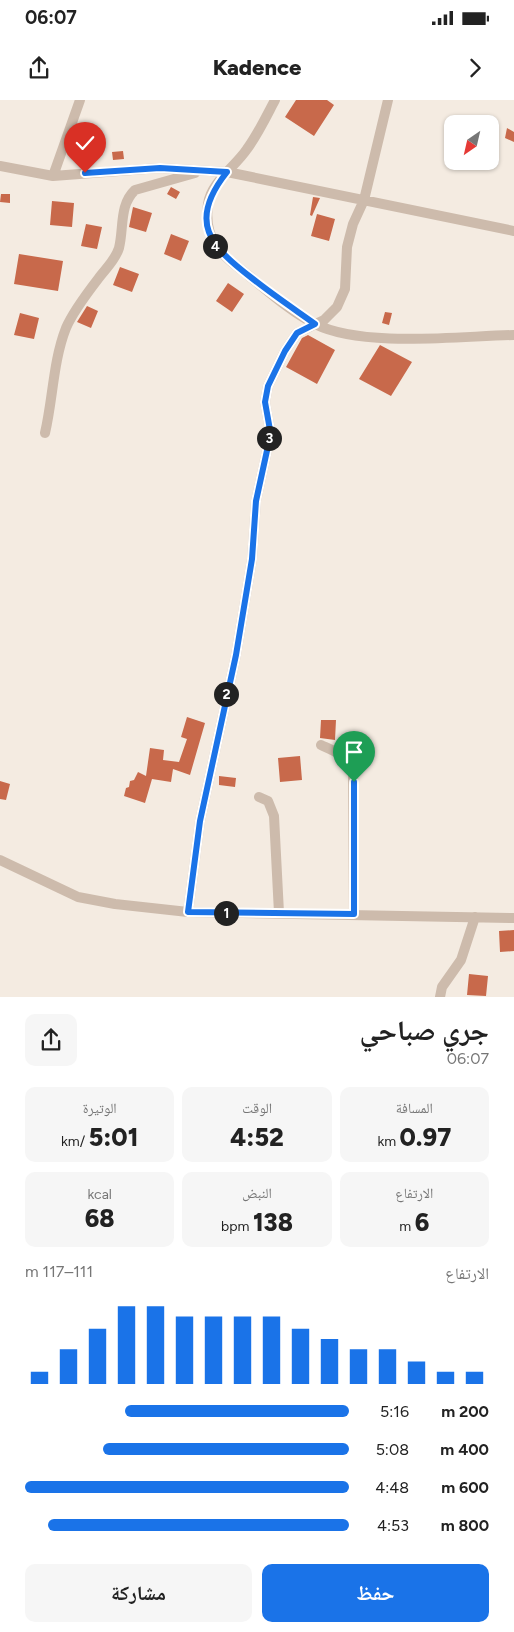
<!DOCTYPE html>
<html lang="ar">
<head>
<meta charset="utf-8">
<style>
  :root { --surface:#fff; --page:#f6f6f6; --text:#222; --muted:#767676; --accent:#1a73e8 }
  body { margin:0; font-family:Figtree,"Noto Naskh Arabic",sans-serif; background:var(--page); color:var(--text); direction:rtl; height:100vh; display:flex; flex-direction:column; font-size:19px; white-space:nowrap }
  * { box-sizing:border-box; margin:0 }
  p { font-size:16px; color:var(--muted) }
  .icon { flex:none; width:28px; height:28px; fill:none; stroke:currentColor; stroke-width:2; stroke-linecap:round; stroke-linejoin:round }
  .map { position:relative; height:897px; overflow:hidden; direction:ltr }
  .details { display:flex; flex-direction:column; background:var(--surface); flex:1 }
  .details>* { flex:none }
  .needle { width:32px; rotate:214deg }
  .controls { position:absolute; left:444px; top:15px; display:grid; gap:10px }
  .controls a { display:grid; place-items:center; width:55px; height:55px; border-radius:10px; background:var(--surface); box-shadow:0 1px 4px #0004; font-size:25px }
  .pin { position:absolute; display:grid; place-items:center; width:42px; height:42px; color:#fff; margin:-51px -21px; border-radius:50% 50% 50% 0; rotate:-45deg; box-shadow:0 0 5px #0007 }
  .pin .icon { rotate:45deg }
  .km { position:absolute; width:25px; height:25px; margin:-12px; border-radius:50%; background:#222; color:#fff; font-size:14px; line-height:25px; text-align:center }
  .round { display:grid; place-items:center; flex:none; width:52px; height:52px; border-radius:10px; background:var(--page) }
  .head { display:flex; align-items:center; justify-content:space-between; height:85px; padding:0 25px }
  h1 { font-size:28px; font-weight:800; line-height:38px }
  .figures { display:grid; grid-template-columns:repeat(3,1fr); gap:8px; height:85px; padding:5px 25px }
  .figures div { display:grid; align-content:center; border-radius:10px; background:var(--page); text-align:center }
  .figures b { font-size:25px; font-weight:800 }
  .figures small { font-size:14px; font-weight:400 }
  .figures p { font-size:14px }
  .chart { height:140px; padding:10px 25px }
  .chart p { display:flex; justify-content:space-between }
  .chart svg { width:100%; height:90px; margin-top:5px; stroke:var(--accent); stroke-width:6 }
  .primary-button { display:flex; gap:10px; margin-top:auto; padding:10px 25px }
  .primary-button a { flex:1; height:58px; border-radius:10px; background:var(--accent); color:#fff; font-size:20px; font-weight:800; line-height:58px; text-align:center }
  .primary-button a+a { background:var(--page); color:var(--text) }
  ul { padding:0 25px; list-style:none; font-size:16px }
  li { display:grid; grid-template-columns:80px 60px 1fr; align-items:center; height:38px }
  li i { height:12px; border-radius:6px; background:var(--accent) }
  .status { display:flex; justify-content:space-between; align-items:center; height:35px; padding:0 25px; background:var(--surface); direction:ltr }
  .status svg { height:14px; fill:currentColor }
  header { display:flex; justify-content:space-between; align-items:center; height:65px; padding:0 25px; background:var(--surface); font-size:22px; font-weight:800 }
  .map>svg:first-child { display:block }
</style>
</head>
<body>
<div class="status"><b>06:07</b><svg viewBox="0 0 49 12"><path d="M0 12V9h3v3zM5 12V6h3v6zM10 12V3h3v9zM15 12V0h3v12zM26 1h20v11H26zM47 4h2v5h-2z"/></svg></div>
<header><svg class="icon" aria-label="forward" viewBox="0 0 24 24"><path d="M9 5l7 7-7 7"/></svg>Kadence<svg class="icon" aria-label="share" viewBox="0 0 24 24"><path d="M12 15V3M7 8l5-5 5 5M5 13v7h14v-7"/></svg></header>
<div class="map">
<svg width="514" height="897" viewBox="0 0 514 897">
  <rect width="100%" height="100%" fill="#f4ebe1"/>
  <path fill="#c8694b" d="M296,0H327L334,5L314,36L285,17Z
    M507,28L514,32V42L505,38Z
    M123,51L124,59L113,60L112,52Z
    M171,87L180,92L176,99L167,94Z
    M1,94H10V103L0,102Z
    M313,97L320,98L312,116L310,115Z
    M52,101L74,103L72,127L50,125Z
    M133,107L152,113L146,132L129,127Z
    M317,114L335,119L329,141L311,136Z
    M86,124L102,127L97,149L81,146Z
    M171,134L189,141L181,161L164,154Z
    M19,154L63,161L58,191L14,184Z
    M120,167L139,174L132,192L113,185Z
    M228,183L244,194L232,212L216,201Z
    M87,206L98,211L91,228L77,222Z
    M385,212L392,213L389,225L382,223Z
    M20,213L39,218L34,239L14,235Z
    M308,235L335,250L317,284L286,267L302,238Z
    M380,245L412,262L391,296L359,279Z
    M187,617L205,623L190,675L173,669L171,682L152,679L145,703L124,696L126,688L129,687L130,681L134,680L138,672L146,676L150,648L164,650L163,660L179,662L187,639L181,637Z
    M321,620H336L335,640L320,638Z
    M300,656L302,680L280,682L278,658Z
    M219,676L236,678L235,687L219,685Z
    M0,681L10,684L6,700L0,699Z
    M514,830V851L500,852L499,831Z
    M469,874L488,876L486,896L467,895Z"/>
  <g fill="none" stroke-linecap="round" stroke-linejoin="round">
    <path stroke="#cdbbac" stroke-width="10" d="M275,0C266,17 258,34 247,49C235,67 211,82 208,104C203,141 222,155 248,175C269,192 291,212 315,224C363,248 460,236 514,235
      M0,66L53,76L159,68L227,72L514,131
      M53,76L80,0
      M45,333C53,299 53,261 66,228C72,214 88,192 98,179C105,169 115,161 119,148C124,128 119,105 135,90L195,73
      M321,645C334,651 346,655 353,668L354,814
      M259,697L268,701L274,716L279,813
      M0,760L78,797L115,804L188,812L514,818
      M188,812L200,721L236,555L252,459L256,401L268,346L270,330L265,302L268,286L285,251L297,233L324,220L337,207L345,189L347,147L353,124L364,100L388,0
      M440,897L442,887L461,860L475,817"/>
  </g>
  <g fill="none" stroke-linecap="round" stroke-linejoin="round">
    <defs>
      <path id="route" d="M85,73L160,68L227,72C187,122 210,146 253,179C273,195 294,209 315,224L297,233L285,251L268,286L265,302L270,330L268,346L256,401L252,459L236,555L200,721L188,812L354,814V682"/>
    </defs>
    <use href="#route" stroke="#fff" stroke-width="10"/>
    <use href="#route" stroke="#1a73e8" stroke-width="6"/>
  </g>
</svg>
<div class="controls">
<a><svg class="needle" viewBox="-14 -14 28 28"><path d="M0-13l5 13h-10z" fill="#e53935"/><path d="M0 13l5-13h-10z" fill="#767676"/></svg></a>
</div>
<div class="pin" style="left:354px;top:682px;background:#1e9e55"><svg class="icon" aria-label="arrive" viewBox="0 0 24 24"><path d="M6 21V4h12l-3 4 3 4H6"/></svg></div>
<div class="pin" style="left:85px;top:73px;background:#d93025"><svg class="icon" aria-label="check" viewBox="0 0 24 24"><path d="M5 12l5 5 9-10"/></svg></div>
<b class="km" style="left:226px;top:813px">1</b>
<b class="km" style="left:226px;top:594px">2</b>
<b class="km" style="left:269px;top:338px">3</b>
<b class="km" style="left:215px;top:146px">4</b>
</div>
<section class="details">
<div class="head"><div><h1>جري صباحي</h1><p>06:07</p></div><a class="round"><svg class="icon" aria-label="share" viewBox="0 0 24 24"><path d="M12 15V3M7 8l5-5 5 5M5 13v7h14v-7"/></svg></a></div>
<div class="figures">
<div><p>المسافة</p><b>0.97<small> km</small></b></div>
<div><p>الوقت</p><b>4:52</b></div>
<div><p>الوتيرة</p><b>5:01<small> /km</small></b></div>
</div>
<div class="figures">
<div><p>الارتفاع</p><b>6<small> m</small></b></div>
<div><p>النبض</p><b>138<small> bpm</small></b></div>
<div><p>kcal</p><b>68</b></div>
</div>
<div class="chart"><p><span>الارتفاع</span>111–117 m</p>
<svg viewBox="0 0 160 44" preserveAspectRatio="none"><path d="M5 44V38M15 44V27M25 44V17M35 44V6M45 44V6M55 44V11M65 44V11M75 44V11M85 44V11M95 44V17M105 44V22M115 44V27M125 44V27M135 44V33M145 44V38M155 44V38"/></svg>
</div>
<ul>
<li><b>200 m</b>5:16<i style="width:69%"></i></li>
<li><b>400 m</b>5:08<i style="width:76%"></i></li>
<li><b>600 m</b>4:48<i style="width:100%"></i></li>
<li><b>800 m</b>4:53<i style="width:93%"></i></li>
</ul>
<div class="primary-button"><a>حفظ</a><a>مشاركة</a></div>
</section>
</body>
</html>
